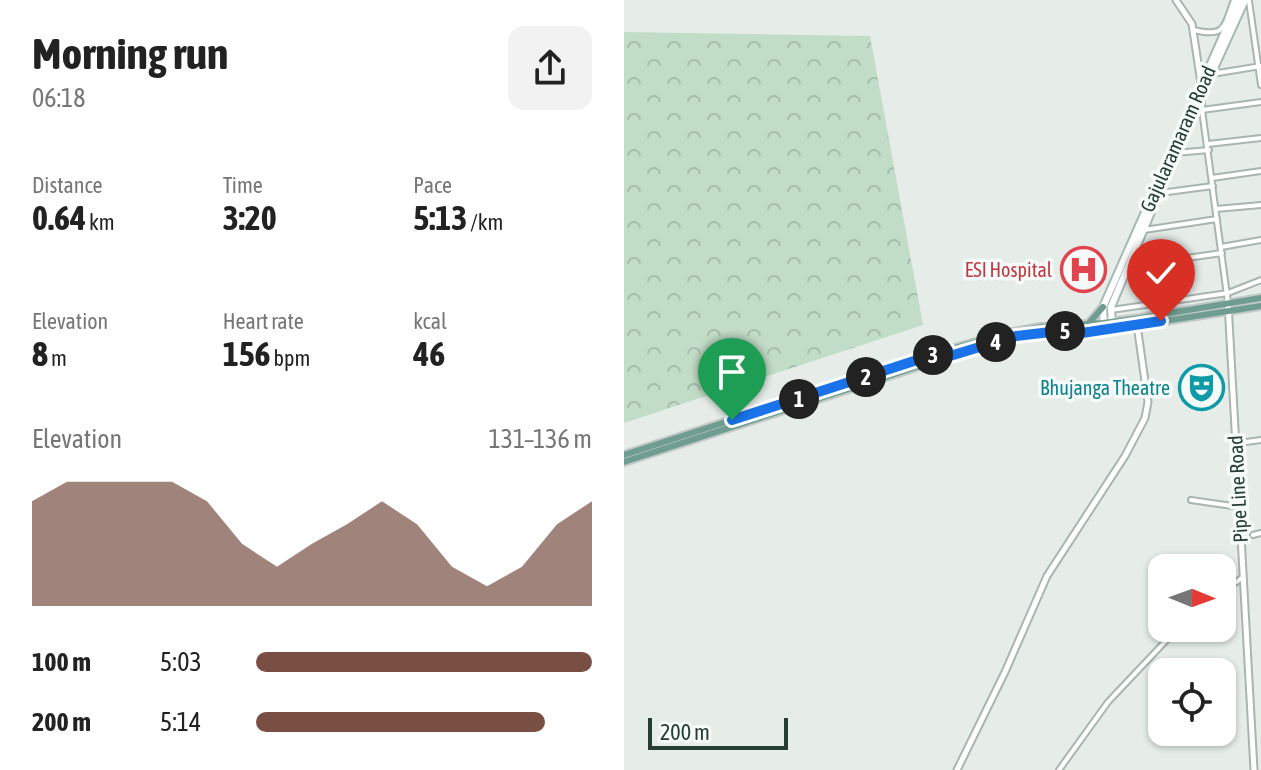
<!DOCTYPE html>
<html lang="en">
<head>
<meta charset="utf-8">
<style>
  :root { --surface:#fff; --page:#f2f2f2; --text:#222; --muted:#767676; --accent:#794f44 }
  body { margin:0; font-family:"Asap Condensed",sans-serif; background:var(--page); color:var(--text); height:100vh; display:flex; flex-direction:column; font-size:30px; white-space:nowrap }
  * { box-sizing:border-box; margin:0 }
  p { font-size:26px; color:var(--muted) }
  .icon { flex:none; width:44px; height:44px; fill:none; stroke:currentColor; stroke-width:2; stroke-linecap:round; stroke-linejoin:round }
  .map { position:relative; flex:1; overflow:hidden }
  .sheet { display:flex; flex-direction:column; background:var(--surface); width:624px }
  .sheet>* { flex:none }
  .needle { width:52px; rotate:91deg }
  .fabs { position:absolute; left:524px; top:554px; display:grid; gap:16px }
  .fabs a { display:grid; place-items:center; width:88px; height:88px; border-radius:16px; background:var(--surface); box-shadow:0 2px 6px #0004; font-size:40px }
  .scale { position:absolute; left:24px; bottom:20px; width:140px; box-sizing:border-box; padding-left:8px; border:4px solid #263d36; border-top:0; font-size:22px; line-height:28px; white-space:nowrap; color:#263d36; -webkit-text-stroke:6px #f6faf8; paint-order:stroke }
  .pin { position:absolute; display:grid; place-items:center; width:68px; height:68px; color:#fff; margin:-82px -34px; border-radius:50% 50% 50% 0; rotate:-45deg; box-shadow:0 0 8px #0007 }
  .pin .icon { rotate:45deg }
  .km { position:absolute; width:40px; height:40px; margin:-20px; border-radius:50%; background:#222; color:#fff; font-size:22px; line-height:40px; text-align:center }
  .round { display:grid; place-items:center; flex:none; width:84px; height:84px; border-radius:16px; background:var(--page) }
  .summary { display:flex; align-items:center; justify-content:space-between; height:136px; padding:0 32px }
  h1 { font-size:44px; font-weight:700; line-height:60px }
  .figures { display:grid; grid-template-columns:repeat(3,1fr); gap:12px; height:136px; padding:8px 32px }
  .figures div { display:grid; align-content:center }
  .figures b { font-size:34px; font-weight:700 }
  .figures small { font-size:22px; font-weight:400 }
  .figures p { font-size:22px }
  .chart { height:224px; padding:16px 32px }
  .chart p { display:flex; justify-content:space-between }
  .chart svg { width:100%; height:144px; margin-top:8px; fill:var(--accent); opacity:.7 }
  ul { padding:0 32px; list-style:none; font-size:26px }
  li { display:grid; grid-template-columns:128px 96px 1fr; align-items:center; height:60px }
  li i { height:20px; border-radius:10px; background:var(--accent) }
  main { display:flex; flex:1; min-height:0 }
  .map>svg:first-child { display:block }
</style>
</head>
<body>
<main>
<section class="sheet">
<div class="summary"><div><h1>Morning run</h1><p>06:18</p></div><a class="round"><svg class="icon" aria-label="share" viewBox="0 0 24 24"><path d="M12 15V3M7 8l5-5 5 5M5 13v7h14v-7"/></svg></a></div>
<div class="figures">
<div><p>Distance</p><b>0.64<small> km</small></b></div>
<div><p>Time</p><b>3:20</b></div>
<div><p>Pace</p><b>5:13<small> /km</small></b></div>
</div>
<div class="figures">
<div><p>Elevation</p><b>8<small> m</small></b></div>
<div><p>Heart rate</p><b>156<small> bpm</small></b></div>
<div><p>kcal</p><b>46</b></div>
</div>
<div class="chart"><p><span>Elevation</span>131–136 m</p>
<svg viewBox="0 0 160 44" preserveAspectRatio="none"><path d="M0 44V12L10 6L20 6L30 6L40 6L50 12L60 25L70 32L80 25L90 19L100 12L110 19L120 32L130 38L140 32L150 19L160 12V44z"/></svg>
</div>
<ul>
<li><b>100 m</b>5:03<i style="width:100%"></i></li>
<li><b>200 m</b>5:14<i style="width:86%"></i></li>
</ul>
</section>
<div class="map">
<svg width="637" height="770" viewBox="0 0 637 770">
  <defs>
    <pattern id="forest-crowns" width="20" height="18" patternUnits="userSpaceOnUse" patternTransform="scale(2)"><rect width="20" height="18" fill="#c1dcc7"/><path d="M2 6a3 3 0 1 1 6 0M12 15a3 3 0 1 1 6 0" fill="none" stroke="#a6beac"/></pattern>
  </defs>
  <rect width="100%" height="100%" fill="#e6ede9"/>
  <path fill="url(#forest-crowns)" d="M0,32L246,36L299,325L0,423Z"/>
  <g fill="none" stroke-linecap="round" stroke-linejoin="round">
    <defs>
      <path id="minor" d="M625,1L637,85
        M570,30C602,38 600,26 610,0
        M588,74L637,66
        M578,98V110L604,303
        M578,110L637,102
        M584,144L637,138
        M551,153L585,150
        M588,178L637,171
        M536,193L589,186
        M592,209L637,205
        M520,230L593,219
        M597,247L637,240
        M506,266L598,253
        M487,310L604,293L637,280
        M622,442L637,440
        M567,500L615,507
        M629,535L637,533
        M598,593L619,577
        M435,770L484,702L554,628"/>
      <path id="tertiary" d="M552,0L568,24L577,83
        M604,303L630,770
        M333,770L381,672L423,576L501,456L521,418L524,402L513,325"/>
      <path id="secondary" d="M566,121L621,0
        M488,326L487,307L541,179
        M480,327L479,307L615,0"/>
      <path id="primary" d="M465,323L479,307
        M0,455L324,350L383,333L417,327L479,323L516,318L637,298
        M0,462L354,347L392,336L419,333L444,330L458,333L483,330L637,306"/>
    </defs>
    <use href="#minor" stroke="#a9b5b0" stroke-width="8"/>
    <use href="#tertiary" stroke="#a9b5b0" stroke-width="9"/>
    <use href="#secondary" stroke="#a5b8b1" stroke-width="10"/>
    <use href="#primary" stroke="#c2c9c7" stroke-width="10"/>
    <use href="#minor" stroke="#fff" stroke-width="4"/>
    <use href="#tertiary" stroke="#fff" stroke-width="5"/>
    <use href="#secondary" stroke="#fff" stroke-width="6"/>
    <use href="#primary" stroke="#6f9e90" stroke-width="6"/>
  </g>
  <g fill="none" stroke-linecap="round" stroke-linejoin="round">
    <defs>
      <path id="route" d="M108,420L324,350L326,356L392,336L444,330L458,333L537,321"/>
    </defs>
    <use href="#route" stroke="#fff" stroke-width="16"/>
    <use href="#route" stroke="#1a73e8" stroke-width="10"/>
  </g>
  <defs>
    <symbol id="hospital-ring" viewBox="-11 -11 22 22"><circle r="9.5" fill="#f6faf8" stroke="#e0444e" stroke-width="1.5"/><path d="M-5-5h3v3.5h4V-5h3V5h-3V1.5h-4V5h-3Z" fill="#e0444e"/></symbol>
    <symbol id="theatre-ring" viewBox="-11 -11 22 22"><circle r="9.5" fill="#f6faf8" stroke="#0f9aa8" stroke-width="1.5"/><path d="M-5-5.5Q0-4 5-5.5V0Q5 5 0 6Q-5 5-5 0ZM-3.3-2.5H-1v1.5H-3.3ZM1-2.5H3.3v1.5H1ZM-2.8 1Q0 5.5 2.8 1Z" fill="#0f9aa8"/></symbol>
  </defs>
  <g fill-rule="evenodd">
    <use href="#hospital-ring" x="434" y="244" width="51" height="51"/>
    <use href="#theatre-ring" x="552" y="362" width="51" height="51"/>
  </g>
  <g text-anchor="middle" stroke-width="7" stroke-linejoin="round" paint-order="stroke">
    <g font-size="20" fill="#263d36" stroke="#f6faf8">
      <text transform="translate(554 139) rotate(-66)" y="7">Gajularamaram Road</text>
      <text transform="translate(614 489) rotate(-93)" y="7">Pipe Line Road</text>
    </g>
    <g font-size="20" fill="#be3a42" stroke="#f6faf8" text-anchor="end">
      <text x="428" y="277">ESI Hospital</text>
    </g>
    <g font-size="20" fill="#0d838f" stroke="#f6faf8" text-anchor="end">
      <text x="546" y="395">Bhujanga Theatre</text>
    </g>
  </g>
</svg>
<div class="fabs">
<a><svg class="needle" viewBox="-14 -14 28 28"><path d="M0-13l5 13h-10z" fill="#e53935"/><path d="M0 13l5-13h-10z" fill="#767676"/></svg></a>
<a><svg class="icon" aria-label="locate" viewBox="0 0 24 24"><circle cx="12" cy="12" r="6"/><path d="M12 2v4M12 18v4M2 12h4M18 12h4"/></svg></a>
</div>
<div class="scale">200 m</div>
<div class="pin" style="left:108px;top:420px;background:#1e9e55"><svg class="icon" aria-label="arrive" viewBox="0 0 24 24"><path d="M6 21V4h12l-3 4 3 4H6"/></svg></div>
<div class="pin" style="left:537px;top:321px;background:#d93025"><svg class="icon" aria-label="check" viewBox="0 0 24 24"><path d="M5 12l5 5 9-10"/></svg></div>
<b class="km" style="left:175px;top:399px">1</b>
<b class="km" style="left:242px;top:377px">2</b>
<b class="km" style="left:309px;top:355px">3</b>
<b class="km" style="left:372px;top:342px">4</b>
<b class="km" style="left:441px;top:331px">5</b>
</div>
</main>
</body>
</html>
